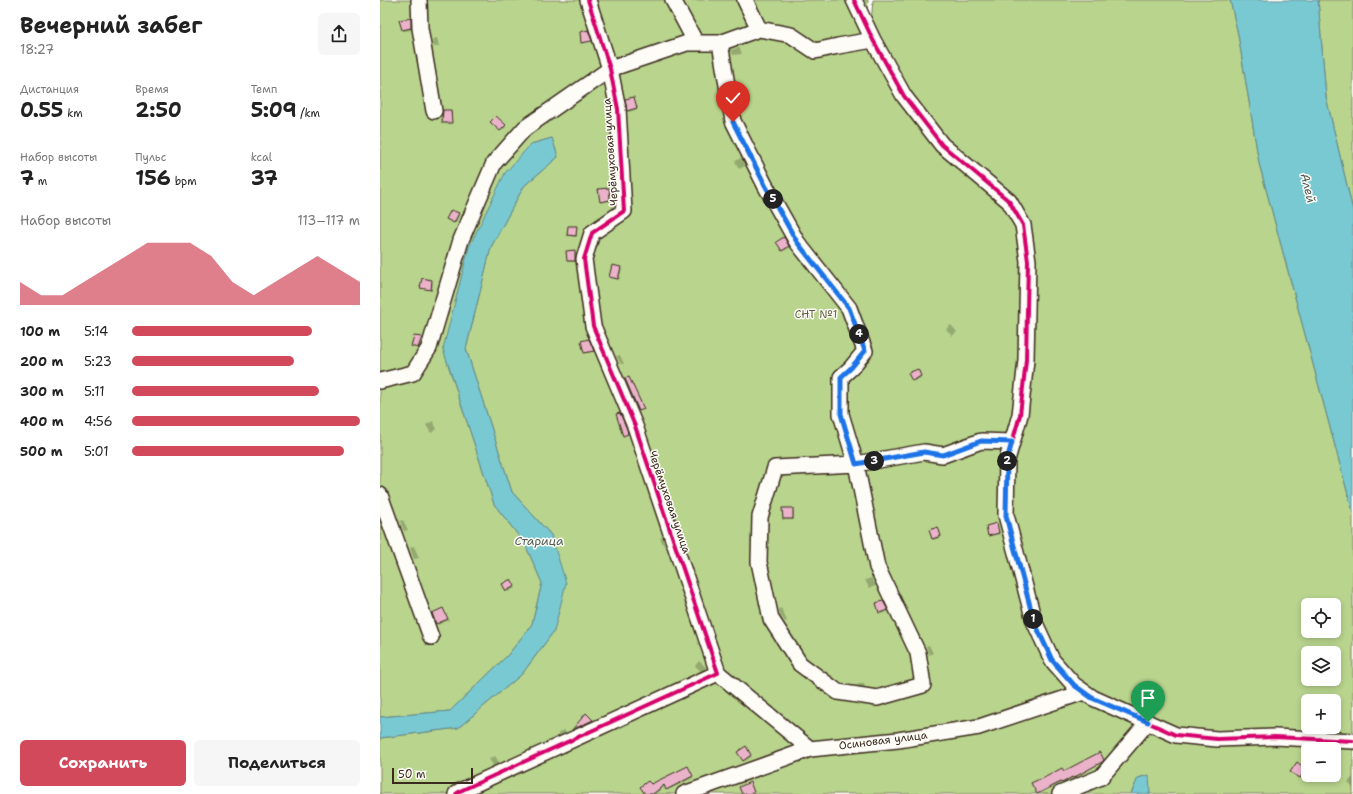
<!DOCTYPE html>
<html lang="ru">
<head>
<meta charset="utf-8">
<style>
  :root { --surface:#fff; --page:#f6f6f6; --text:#222; --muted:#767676; --accent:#d1495b }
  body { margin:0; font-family:"Shantell Sans",sans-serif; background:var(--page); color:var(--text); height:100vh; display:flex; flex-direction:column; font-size:15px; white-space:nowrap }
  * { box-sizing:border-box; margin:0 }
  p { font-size:13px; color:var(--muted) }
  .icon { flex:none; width:22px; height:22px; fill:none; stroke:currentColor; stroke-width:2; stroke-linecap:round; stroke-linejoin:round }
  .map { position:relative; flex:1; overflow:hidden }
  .side { display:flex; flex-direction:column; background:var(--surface); width:380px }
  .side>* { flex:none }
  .fabs { position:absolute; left:921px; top:598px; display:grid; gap:8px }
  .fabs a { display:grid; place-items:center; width:40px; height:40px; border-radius:6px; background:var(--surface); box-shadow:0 2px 6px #0003; font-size:20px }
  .scale { position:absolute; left:12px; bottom:10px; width:81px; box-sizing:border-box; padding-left:4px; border:2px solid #3b2a1e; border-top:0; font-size:11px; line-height:14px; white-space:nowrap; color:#3b2a1e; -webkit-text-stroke:3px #fdfcf7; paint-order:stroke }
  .pin { position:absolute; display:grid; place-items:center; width:34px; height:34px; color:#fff; margin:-41px -17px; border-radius:50% 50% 50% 0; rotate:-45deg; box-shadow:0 0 4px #0007 }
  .pin .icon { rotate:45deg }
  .km { position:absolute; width:20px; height:20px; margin:-10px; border-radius:50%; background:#222; color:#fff; font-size:11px; line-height:20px; text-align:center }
  .round { display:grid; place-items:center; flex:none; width:42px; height:42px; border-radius:6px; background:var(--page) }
  .headline { display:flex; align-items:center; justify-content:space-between; height:68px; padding:0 20px }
  h1 { font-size:22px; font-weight:700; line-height:30px }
  .figures { display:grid; grid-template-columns:repeat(3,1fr); gap:6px; height:68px; padding:4px 20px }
  .figures div { display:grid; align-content:center }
  .figures b { font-size:20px; font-weight:700 }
  .figures small { font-size:11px; font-weight:400 }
  .figures p { font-size:11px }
  .chart { height:112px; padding:8px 20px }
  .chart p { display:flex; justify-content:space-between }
  .chart svg { width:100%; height:72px; margin-top:4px; fill:var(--accent); opacity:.7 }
  .button { display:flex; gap:8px; margin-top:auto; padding:8px 20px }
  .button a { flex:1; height:46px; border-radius:6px; background:var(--accent); color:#fff; font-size:16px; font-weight:700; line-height:46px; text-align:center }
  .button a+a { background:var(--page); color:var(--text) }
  ul { padding:0 20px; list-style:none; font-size:13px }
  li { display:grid; grid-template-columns:64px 48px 1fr; align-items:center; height:30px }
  li i { height:10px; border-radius:5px; background:var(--accent) }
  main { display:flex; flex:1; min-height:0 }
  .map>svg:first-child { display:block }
</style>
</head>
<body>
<main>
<section class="side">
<div class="headline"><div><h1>Вечерний забег</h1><p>18:27</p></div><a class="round"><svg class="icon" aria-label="share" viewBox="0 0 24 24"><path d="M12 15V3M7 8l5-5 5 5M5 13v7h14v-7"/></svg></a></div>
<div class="figures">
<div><p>Дистанция</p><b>0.55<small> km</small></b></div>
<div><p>Время</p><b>2:50</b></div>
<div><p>Темп</p><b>5:09<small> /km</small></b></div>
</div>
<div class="figures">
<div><p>Набор высоты</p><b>7<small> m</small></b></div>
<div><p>Пульс</p><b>156<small> bpm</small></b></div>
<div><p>kcal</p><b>37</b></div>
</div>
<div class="chart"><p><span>Набор высоты</span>113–117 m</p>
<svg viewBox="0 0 160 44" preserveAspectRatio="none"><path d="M0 44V30L10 38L20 38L30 30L40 22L50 14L60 6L70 6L80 6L90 14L100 30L110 38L120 30L130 22L140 14L150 22L160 30V44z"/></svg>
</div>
<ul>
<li><b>100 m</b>5:14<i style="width:79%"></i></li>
<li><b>200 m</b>5:23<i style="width:71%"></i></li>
<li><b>300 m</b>5:11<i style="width:82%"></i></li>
<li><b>400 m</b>4:56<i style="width:100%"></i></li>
<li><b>500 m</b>5:01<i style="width:93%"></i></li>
</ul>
<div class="button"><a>Сохранить</a><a>Поделиться</a></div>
</section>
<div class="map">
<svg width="973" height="794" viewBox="0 0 973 794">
  <rect width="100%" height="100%" fill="#fdfcf7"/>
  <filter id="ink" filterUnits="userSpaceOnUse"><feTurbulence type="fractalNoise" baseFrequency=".025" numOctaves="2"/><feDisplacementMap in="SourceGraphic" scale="8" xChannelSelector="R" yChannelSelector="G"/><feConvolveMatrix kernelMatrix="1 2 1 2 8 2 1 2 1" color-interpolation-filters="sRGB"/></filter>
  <g filter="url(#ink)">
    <path fill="#b8d48d" stroke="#7a7f56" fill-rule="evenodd" d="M0,0H488L486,25L521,96L650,229L566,140L529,94L491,23L493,0H850L858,34L879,163L973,513V794H770L768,775L758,778L751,794H0V738L78,728L142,674L174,631L171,535L132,492L86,349L111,247L144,186L178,157L172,138L151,144L63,349L114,504L145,544L162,583L152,624L128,655L70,711L0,717ZM928,605H954V631H928ZM928,653H954V679H928ZM928,701H954V727H928ZM928,749H954V775H928Z
      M938,0H973V211L946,97Z"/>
    <path fill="#79c9d3" stroke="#60898b" d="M850,0H938L946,97L973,211V513L879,163L858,34Z
      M172,138L178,157L144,186L111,247L86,349L132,492L171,535L186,583L174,631L142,674L78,728L0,738V717L70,711L128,655L152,624L162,583L145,544L114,504L63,349L89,247L125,173L151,144Z
      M769,775L770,794H751L758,778Z"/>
    <path fill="#0003" d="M30,19L32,30L24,31L21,21Z
      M57,38L59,46L54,47L52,39Z
      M359,47L362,54L353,55L351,50Z
      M254,98L258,109L249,112L248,110Z
      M70,111L72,112V123L65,124L64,123Z
      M116,117L126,127L122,131L111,122Z
      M361,158L365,166L359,169L355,161Z
      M228,189L231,201L222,202L221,201Z
      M78,214L79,215L76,223L69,220Z
      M196,227L197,229V237L189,236L188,235Z
      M405,240L409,248L404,251L403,250Z
      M187,252H195L196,253V262H189L188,261Z
      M240,268L242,269L239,280L230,277Z
      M42,280L53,283L52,291L41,287Z
      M571,325L577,332L572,336L566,329Z
      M41,338L43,340L40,349L34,347L33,346Z
      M240,355L244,364H241L236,356Z
      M539,371L541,378L534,381L533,380Z
      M53,421L57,429L51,433L46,425Z
      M412,509L414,510V520H405L404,519Z
      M23,520L28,530L24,531L20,521Z
      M617,524L620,534L610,536L609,535Z
      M558,528L562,537L554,540L553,538Z
      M282,537L286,545L284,546L280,538Z
      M34,546L39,558L34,559L30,548Z
      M491,578L496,586L489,588L485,580Z
      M132,581L135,588L128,592L127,590Z
      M504,603L508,612L501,614L497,604Z
      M401,608L407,621L405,622L400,615L399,609Z
      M63,610L69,620L58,625L57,623Z
      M549,645L553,653L549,655L546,646Z
      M319,661L326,667L322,672L315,666Z
      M477,683H484L485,688L478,686Z
      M206,715L214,722L194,731L193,730Z
      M184,730L187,734L180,737L178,733Z
      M367,749L372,757L365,761L364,760Z
      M721,754L724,761L695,778L684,784L683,782L659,794L658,793L663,780L684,772Z
      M115,756L120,764L114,767L109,759Z
      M309,769L313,778L288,790L286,786L275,794H266L271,785Z
      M926,770L927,771L921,779L913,773Z
      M973,777V788L968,782Z"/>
    <path fill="#eab3ca" stroke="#3b2a1e" d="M31,18V28L22,30L19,20Z
      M208,30L212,41L201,43L200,32Z
      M254,97L257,108L247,111L245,99Z
      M63,110H71L72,123H62Z
      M116,116L126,125L120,131L110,122Z
      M229,188L230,200L220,202L218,189Z
      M71,210L79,213L74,223L66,219Z
      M188,226H197L196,236L187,235Z
      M404,237L409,246L402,251L396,242Z
      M195,250V261H187L186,251Z
      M232,265L241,267L238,279L229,277Z
      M42,278L52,280L51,290L40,288Z
      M34,336L42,337L38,348L31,346Z
      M209,339L214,351L204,353L201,341Z
      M538,369L541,376L532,381L528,373Z
      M249,377L264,409L259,411L246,381L245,378Z
      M240,413L247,429L248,434L243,436L236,414Z
      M402,508H413V519H403Z
      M617,523L619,533L608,536L606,526Z
      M558,527L561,536L552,539L549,530Z
      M131,579L135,586L126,591L122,584Z
      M503,601L508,610L499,613L496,603Z
      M63,608L68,619L56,624L52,613Z
      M206,713L213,720L192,730Z
      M366,746L371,755L363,761L357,752Z
      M720,752L724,760L722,762L693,778L692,777L682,783L681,782L657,794L651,783L662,778V779L682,768L684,771Z
      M917,762L926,769L920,778L910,772Z
      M308,766L313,776L286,790L284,785L273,794H265L260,787L268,781L271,784Z
      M370,782L374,792L369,794H362L359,787Z"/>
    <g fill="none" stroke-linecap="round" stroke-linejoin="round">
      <defs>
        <path id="minor" d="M39,0L40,28L54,111
          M293,0L316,43
          M365,0L379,29
          M474,0L493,40L524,96L562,145L629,201L643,225L648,261L646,360L640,415L627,460L626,515L654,621L672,660L694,685L713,698L796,735L837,739L895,737L973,741
          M340,43L353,121L385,185L417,242L469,308L485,351L471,368L461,377V414L476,464L497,567L538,653L543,685L497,698L458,692L420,664L391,619L379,562L380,517L395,468L476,464L544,452L563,455L601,441L632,442
          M0,381L33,373L49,348L81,240L114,163L145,128L230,69L307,43H340L379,29L411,35L435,51L458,46L493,40
          M0,495L51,637
          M338,673L430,749
          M76,794L80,791L338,673L255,426L213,326L204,259L212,233L244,211L238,109L230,69L208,0
          M304,794L430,749L518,740L599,727L704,692
          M680,794L721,777L768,722"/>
      </defs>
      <use href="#minor" stroke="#3b2a1e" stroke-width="18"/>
      <use href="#minor" stroke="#fdfcf7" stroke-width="15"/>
      <defs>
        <path id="cycleway" d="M474,0L493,40L524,96L562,145L629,201L643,225L648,261L646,360L640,415L627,460L626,515L654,621L672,660L694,685L713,698L796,735L837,739L895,737L973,741
          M76,794L80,791L338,673L255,426L213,326L204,259L212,233L244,211L238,109L230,69L208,0"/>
      </defs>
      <use href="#cycleway" stroke="#fdfcf7" stroke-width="6"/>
      <use href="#cycleway" stroke="#d6006c" stroke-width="4"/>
    </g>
  </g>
  <g fill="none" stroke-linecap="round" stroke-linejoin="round" filter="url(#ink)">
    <defs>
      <path id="route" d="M353,122L385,185L417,242L469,308L485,351L471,368L461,377V414L476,464L544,452L563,455L601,441L632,442L627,460L626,516L654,621L672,660L694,685L712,698L768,722"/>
    </defs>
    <use href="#route" stroke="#fff" stroke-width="8"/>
    <use href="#route" stroke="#1a73e8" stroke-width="5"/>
  </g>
  <g text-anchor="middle" stroke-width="3" stroke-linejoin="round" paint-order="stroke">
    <g font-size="11" fill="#3b2a1e" stroke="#fdfcf7">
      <text transform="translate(230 152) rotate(-94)" y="4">Черёмуховая улица</text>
      <text transform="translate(290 502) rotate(71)" y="4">Черёмуховая улица</text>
      <text transform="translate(503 740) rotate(-7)" y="4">Осиновая улица</text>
    </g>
    <g font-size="11" fill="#605d3f" stroke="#fdfcf7">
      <text x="436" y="318">СНТ №1</text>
    </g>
    <g font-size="12" font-style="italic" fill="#4e5a54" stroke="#fdfcf7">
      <text transform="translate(928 188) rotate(76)" y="4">Алей</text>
      <text x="159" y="545">Старица</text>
    </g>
  </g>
</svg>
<div class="fabs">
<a><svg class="icon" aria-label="locate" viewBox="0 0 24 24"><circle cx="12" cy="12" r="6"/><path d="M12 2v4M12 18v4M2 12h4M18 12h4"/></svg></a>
<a><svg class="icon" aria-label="layers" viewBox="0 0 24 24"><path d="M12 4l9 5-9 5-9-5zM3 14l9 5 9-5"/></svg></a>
<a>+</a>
<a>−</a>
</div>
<div class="scale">50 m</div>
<div class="pin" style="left:768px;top:722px;background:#1e9e55"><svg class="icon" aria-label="arrive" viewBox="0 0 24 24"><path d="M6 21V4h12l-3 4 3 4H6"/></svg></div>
<div class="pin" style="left:353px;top:122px;background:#d93025"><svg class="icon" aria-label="check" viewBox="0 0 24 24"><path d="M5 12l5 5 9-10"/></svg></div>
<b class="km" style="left:653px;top:619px">1</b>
<b class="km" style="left:627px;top:461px">2</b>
<b class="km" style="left:494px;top:461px">3</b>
<b class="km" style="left:479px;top:334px">4</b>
<b class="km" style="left:393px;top:199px">5</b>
</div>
</main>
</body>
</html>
